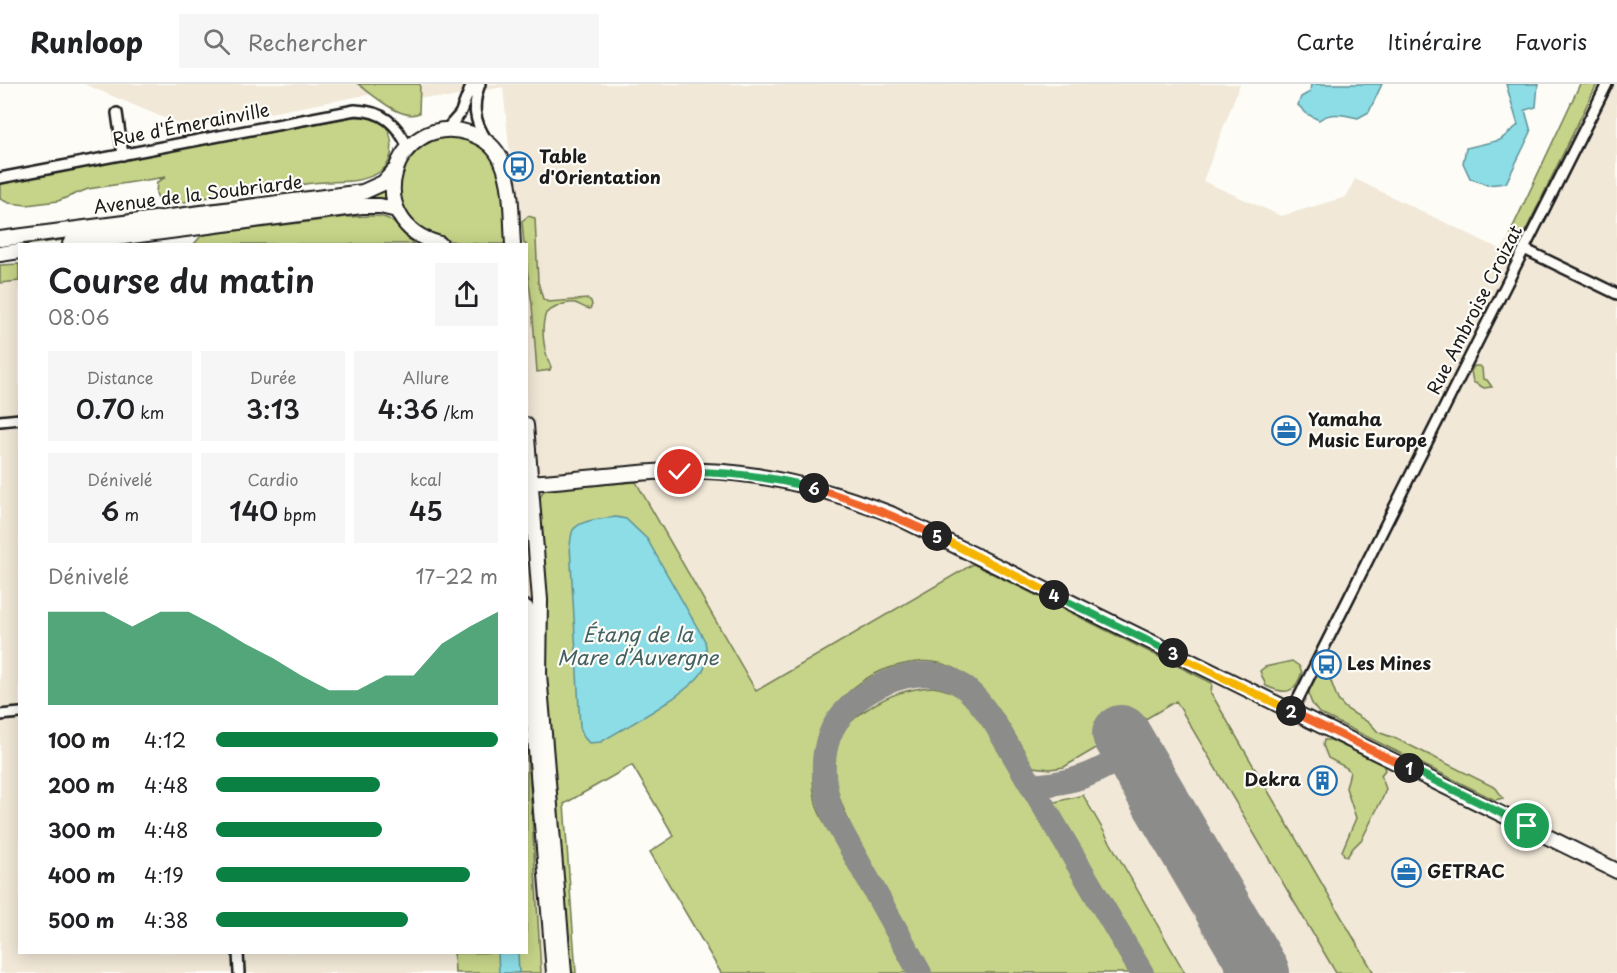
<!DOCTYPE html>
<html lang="fr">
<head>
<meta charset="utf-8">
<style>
  :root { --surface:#fff; --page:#f6f6f6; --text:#202124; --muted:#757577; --line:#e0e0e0; --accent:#0b8043 }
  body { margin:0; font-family:"Playpen Sans",sans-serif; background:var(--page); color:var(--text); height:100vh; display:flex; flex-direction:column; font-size:22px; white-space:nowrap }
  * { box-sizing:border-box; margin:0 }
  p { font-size:20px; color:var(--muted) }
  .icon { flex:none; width:33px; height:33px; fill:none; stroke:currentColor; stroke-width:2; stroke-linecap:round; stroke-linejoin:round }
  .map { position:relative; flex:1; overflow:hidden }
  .side { position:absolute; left:18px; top:159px; width:510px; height:711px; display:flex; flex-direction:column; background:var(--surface); border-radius:0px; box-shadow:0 3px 15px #0003 }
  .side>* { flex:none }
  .pin { position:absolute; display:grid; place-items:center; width:51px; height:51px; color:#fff; margin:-26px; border:3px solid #fff; border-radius:50%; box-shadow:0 2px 6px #0007 }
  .km { position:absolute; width:30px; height:30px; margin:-15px; border-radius:50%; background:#222; color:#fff; font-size:16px; line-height:30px; text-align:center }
  .round { display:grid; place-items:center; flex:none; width:63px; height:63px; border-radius:0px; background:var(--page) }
  .overview { display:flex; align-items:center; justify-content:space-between; height:102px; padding:0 30px }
  h1 { font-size:33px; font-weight:600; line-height:45px }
  .figures { display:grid; grid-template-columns:repeat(3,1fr); gap:9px; height:102px; padding:6px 30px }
  .figures div { display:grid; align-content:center; border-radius:0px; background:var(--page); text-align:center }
  .figures b { font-size:26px; font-weight:600 }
  .figures small { font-size:16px; font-weight:400 }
  .figures p { font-size:16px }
  .chart { height:168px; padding:12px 30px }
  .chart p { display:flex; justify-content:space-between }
  .chart svg { width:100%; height:108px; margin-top:6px; fill:var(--accent); opacity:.7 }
  ul { padding:0 30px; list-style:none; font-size:20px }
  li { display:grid; grid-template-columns:96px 72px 1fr; align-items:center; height:45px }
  li i { height:15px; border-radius:8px; background:var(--accent) }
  header { display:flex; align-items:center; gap:36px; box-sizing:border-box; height:84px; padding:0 30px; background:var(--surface); border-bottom:2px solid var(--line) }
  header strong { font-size:28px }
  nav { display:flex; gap:33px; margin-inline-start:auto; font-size:21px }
  .search { width:420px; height:54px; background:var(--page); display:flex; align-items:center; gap:15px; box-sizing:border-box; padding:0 21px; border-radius:0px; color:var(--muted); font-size:22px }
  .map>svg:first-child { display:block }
</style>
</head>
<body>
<header>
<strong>Runloop</strong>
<div class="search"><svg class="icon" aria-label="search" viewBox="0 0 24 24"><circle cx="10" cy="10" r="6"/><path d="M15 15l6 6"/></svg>Rechercher</div>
<nav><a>Carte</a><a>Itinéraire</a><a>Favoris</a></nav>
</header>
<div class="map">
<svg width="1617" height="889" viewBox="0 0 1617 889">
  <rect width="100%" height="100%" fill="#fdfcf7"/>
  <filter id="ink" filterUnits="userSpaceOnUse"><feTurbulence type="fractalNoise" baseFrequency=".0167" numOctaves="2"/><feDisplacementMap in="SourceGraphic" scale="12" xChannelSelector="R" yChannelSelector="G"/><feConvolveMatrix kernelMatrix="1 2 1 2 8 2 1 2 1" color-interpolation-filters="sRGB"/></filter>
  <g filter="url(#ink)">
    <path fill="#f1e8d7" d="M84,0H358L372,10L188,44Z
      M420,0H1240L1203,97L1281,132L1346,113L1355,95L1502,166L1580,0H1617V889H721L650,768L674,752L632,681L564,720L576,889H0V199L19,197L20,868H526V160H519L503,3L447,14L420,13Z"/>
    <path fill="#c5d488" stroke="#707852" stroke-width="1.5" d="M358,0H420L419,29C402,38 372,10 358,0Z
      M1580,0H1597L1521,156L1517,158L1512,156L1511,147Z
      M352,33C361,33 372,32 380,37C395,47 396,76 381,87C361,101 336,96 313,99C300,100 294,105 281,99L169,121L160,120L156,109L157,98L166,93L88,105L58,117L27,121L9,119L0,115V99Z
      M452,51L475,58L492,73L503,97L506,160C474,160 446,162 418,143C409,137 401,123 400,112C396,77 416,54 452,51Z
      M386,105L388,117L373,116L32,160H20L0,165V160Z
      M528,132L535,134L538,198L543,215L548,218L588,215L591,217L592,221L590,225C583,224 581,221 575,219C565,217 554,224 546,229C540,245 544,268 551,283L550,286L537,288L532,221L527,184L526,160H524L522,137Z
      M347,133C361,133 384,128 394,139C401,146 406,154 414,160H194L202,151Z
      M19,180V197L0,199V181Z
      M1474,282H1480L1482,284L1483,295L1487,296L1492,303L1484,304L1473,298L1471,287Z
      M636,398L756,607L973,480L1212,599L1211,609L1374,889H1336L1176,617L1064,683L1050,685L1033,683C1013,648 991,603 954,584C934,574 914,577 892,583C834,601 802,660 816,719C818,728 823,736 827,744L912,889H721L650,768L674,752L632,681L564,720L576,889H567L545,627L538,419L542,409L546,405Z
      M1292,577L1299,582L1302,588C1295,610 1286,611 1266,602L1260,587L1265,583Z
      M1320,590L1329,592L1338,616L1345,624L1371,640L1378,648L1397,655L1496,704L1503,714L1495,716L1319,629C1307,616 1304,602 1320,590Z
      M933,603C961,608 965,617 984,636L1132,889H929C913,859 898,830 882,800C864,767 830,712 833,674C835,652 850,635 869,624C888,611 910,604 933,603Z
      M527,648L541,889H455L454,869L526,868Z
      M1324,656H1331L1383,681L1385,686L1381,691L1386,705L1383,713L1362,755L1353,764L1347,773L1344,771L1342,767L1356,734L1346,704L1350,688L1347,684L1328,674L1323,661Z
      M1083,711L1185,889H1153L1051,719Z"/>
    <path fill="#8cdde6" stroke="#5f9095" stroke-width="1.5" d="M1311,0H1382L1369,28L1358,34C1345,31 1331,27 1319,36L1307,30L1298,21L1301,13L1310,8Z
      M1506,0H1538L1536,23L1525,26L1531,48L1506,99L1487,101L1470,94L1463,79L1466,64L1500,56L1518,41Z
      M616,433L626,435L647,455L705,557C707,567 708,577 704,585C693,608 625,643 601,658L589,659L583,652L580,643L570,461C571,456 571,450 573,446C581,435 603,435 616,433Z
      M498,869H518L519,889H499Z"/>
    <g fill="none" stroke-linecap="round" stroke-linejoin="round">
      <path stroke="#8c8c8a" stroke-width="24" d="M1033,702C1078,698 1093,691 1131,668
        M920,889L834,734C825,708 819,681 829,653C844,609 920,571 961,601C975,610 984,625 994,638L1142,889"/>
      <path stroke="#8c8c8a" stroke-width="58" d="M1121,650L1261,889"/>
      <defs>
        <path id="street" d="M480,0C472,21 474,37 486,55
          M117,29L123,71
          M445,47L460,30L472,0
          M0,94L355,26C383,27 396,39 408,63
          M1524,165L1617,210
          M0,337L20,335
          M1292,627L1607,0
          M0,631L20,629
          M238,868L239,889"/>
        <path id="secondary" d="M0,155L363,108L383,99L394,87
          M70,160L362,122H380L397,126
          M440,160C358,139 393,26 469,49C484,54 496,63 502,78C513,103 511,134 513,160
          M0,170L20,167
          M526,341L540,516L539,590L564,889
          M526,399C586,396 645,385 705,387C768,389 832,407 891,430L1617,787
          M526,524L530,591L554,889"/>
      </defs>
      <use href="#street" stroke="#1c1c1c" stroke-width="14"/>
      <use href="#secondary" stroke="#1c1c1c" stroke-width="18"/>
      <use href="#street" stroke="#fdfcf7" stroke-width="9"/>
      <use href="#secondary" stroke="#fdfcf7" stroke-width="14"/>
    </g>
  </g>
  <g fill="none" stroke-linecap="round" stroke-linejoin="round" filter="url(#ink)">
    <defs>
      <path id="split-1" d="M1409,684L1527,742"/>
      <path id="split-2" d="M1291,627L1409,684"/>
      <path id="split-3" d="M1173,569L1291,627"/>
      <path id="split-4" d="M1054,511L1173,569"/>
      <path id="split-5" d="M937,452L1054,511"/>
      <path id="split-6" d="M814,404C859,417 895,432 937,452"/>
      <path id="split-7" d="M680,388C725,387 771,393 814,404"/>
    </defs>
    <use href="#split-1" stroke="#fff" stroke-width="12"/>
    <use href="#split-2" stroke="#fff" stroke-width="12"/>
    <use href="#split-3" stroke="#fff" stroke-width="12"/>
    <use href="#split-4" stroke="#fff" stroke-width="12"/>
    <use href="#split-5" stroke="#fff" stroke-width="12"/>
    <use href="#split-6" stroke="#fff" stroke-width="12"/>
    <use href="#split-7" stroke="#fff" stroke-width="12"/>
    <use href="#split-1" stroke="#22a559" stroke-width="8"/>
    <use href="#split-2" stroke="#f0652b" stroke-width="8"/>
    <use href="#split-3" stroke="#f5b400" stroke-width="8"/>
    <use href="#split-4" stroke="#22a559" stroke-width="8"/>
    <use href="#split-5" stroke="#f5b400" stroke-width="8"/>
    <use href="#split-6" stroke="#f0652b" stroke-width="8"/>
    <use href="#split-7" stroke="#22a559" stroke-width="8"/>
  </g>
  <defs>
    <symbol id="bus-ring" viewBox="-11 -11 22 22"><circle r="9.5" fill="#fdfcf7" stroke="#1f6fb2" stroke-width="1.5"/><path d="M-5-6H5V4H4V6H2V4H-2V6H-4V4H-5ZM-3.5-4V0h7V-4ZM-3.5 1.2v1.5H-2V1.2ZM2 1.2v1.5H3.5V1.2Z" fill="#1f6fb2"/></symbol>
    <symbol id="office-ring" viewBox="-11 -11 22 22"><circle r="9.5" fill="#fdfcf7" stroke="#1f6fb2" stroke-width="1.5"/><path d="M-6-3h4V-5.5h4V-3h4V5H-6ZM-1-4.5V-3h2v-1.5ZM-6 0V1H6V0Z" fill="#1f6fb2"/></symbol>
    <symbol id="building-ring" viewBox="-11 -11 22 22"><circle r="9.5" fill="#fdfcf7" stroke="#1f6fb2" stroke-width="1.5"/><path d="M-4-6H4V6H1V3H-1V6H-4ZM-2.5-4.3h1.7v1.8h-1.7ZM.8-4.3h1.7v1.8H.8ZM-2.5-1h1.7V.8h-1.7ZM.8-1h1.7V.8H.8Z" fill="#1f6fb2"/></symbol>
  </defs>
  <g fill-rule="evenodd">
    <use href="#bus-ring" x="502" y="66" width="33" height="33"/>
    <use href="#office-ring" x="1270" y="330" width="33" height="33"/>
    <use href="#bus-ring" x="1310" y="564" width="33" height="33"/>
    <use href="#building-ring" x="1306" y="680" width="33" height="33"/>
    <use href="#office-ring" x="1390" y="772" width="33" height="33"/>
  </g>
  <g text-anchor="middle" stroke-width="4.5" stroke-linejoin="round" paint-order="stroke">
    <g font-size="18" fill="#1c1c1c" stroke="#fdfcf7">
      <text transform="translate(191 41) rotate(-11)" y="6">Rue d'Émerainville</text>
      <text transform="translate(198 111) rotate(-7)" y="6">Avenue de la Soubriarde</text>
      <text transform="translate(1475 226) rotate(-63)" y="6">Rue Ambroise Croizat</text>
    </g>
    <g font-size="18" font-weight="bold" fill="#1c1c1c" stroke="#fdfcf7" text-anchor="start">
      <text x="539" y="79">Table<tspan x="539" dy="21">d'Orientation</tspan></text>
      <text x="1308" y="342">Yamaha<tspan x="1308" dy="21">Music Europe</tspan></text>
      <text x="1347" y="586">Les Mines</text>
      <text x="1301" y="702" text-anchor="end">Dekra</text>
      <text x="1427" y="794">GETRAC</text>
    </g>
    <g font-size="20" font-style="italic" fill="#436063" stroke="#fdfcf7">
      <text x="638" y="558">Étang de la<tspan x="638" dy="23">Mare d’Auvergne</tspan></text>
    </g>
  </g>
</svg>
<div class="pin" style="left:1527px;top:742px;background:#1e9e55"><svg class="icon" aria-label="arrive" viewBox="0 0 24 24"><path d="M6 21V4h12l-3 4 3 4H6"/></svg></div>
<div class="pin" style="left:680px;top:388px;background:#d93025"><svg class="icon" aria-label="check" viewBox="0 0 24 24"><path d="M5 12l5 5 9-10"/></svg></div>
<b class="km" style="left:1409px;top:684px">1</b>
<b class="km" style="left:1291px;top:627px">2</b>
<b class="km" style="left:1173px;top:569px">3</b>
<b class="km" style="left:1054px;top:511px">4</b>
<b class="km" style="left:937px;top:452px">5</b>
<b class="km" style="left:814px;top:404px">6</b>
<section class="side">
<div class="overview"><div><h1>Course du matin</h1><p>08:06</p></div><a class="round"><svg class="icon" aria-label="share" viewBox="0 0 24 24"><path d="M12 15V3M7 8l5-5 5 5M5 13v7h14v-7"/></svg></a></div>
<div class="figures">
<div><p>Distance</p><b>0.70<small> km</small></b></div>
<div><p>Durée</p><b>3:13</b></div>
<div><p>Allure</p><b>4:36<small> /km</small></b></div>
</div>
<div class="figures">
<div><p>Dénivelé</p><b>6<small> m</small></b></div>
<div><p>Cardio</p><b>140<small> bpm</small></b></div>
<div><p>kcal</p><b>45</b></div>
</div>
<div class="chart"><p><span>Dénivelé</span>17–22 m</p>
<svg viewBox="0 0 160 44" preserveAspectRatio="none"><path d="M0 44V6L10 6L20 6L30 12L40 6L50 6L60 12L70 19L80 25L90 32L100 38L110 38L120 32L130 32L140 19L150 12L160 6V44z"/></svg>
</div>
<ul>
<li><b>100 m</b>4:12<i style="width:100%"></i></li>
<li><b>200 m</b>4:48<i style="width:58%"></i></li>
<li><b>300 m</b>4:48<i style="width:59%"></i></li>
<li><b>400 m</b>4:19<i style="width:90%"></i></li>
<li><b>500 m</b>4:38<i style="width:68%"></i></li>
</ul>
</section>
</div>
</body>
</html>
